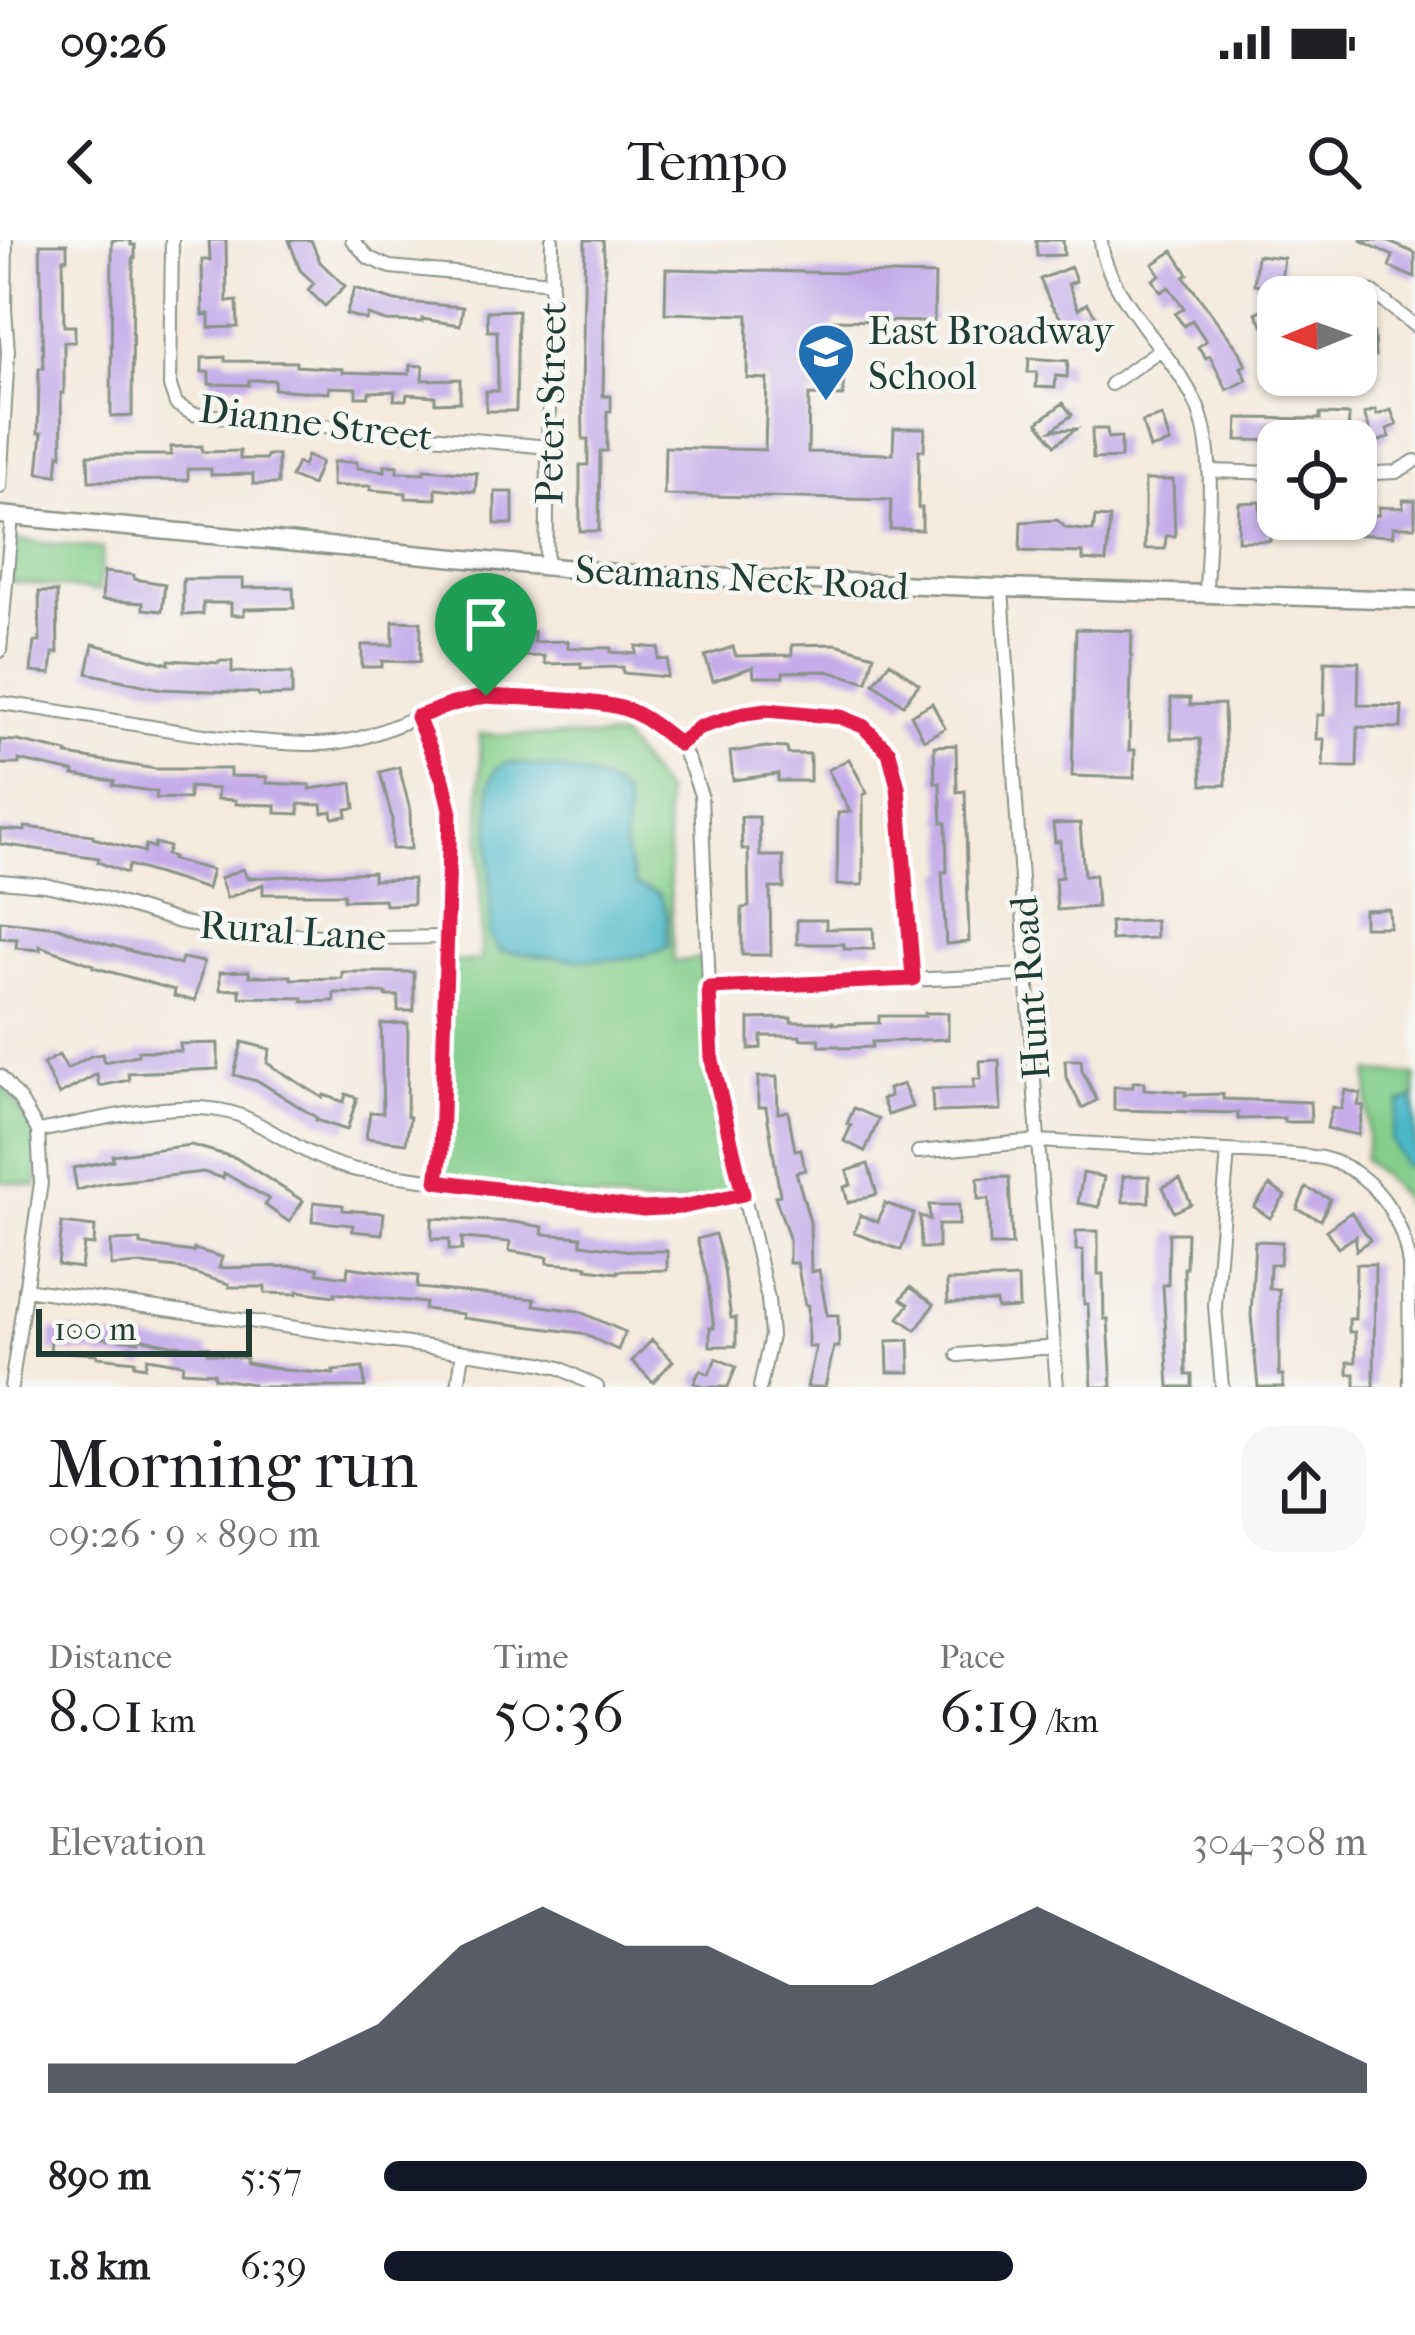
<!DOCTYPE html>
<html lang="en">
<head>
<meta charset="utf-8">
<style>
  :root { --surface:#fff; --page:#f6f6f6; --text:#202124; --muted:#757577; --accent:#111827 }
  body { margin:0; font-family:"IM FELL French Canon",serif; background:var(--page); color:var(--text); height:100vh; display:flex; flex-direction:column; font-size:45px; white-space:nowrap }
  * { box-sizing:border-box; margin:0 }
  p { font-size:39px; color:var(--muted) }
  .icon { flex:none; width:66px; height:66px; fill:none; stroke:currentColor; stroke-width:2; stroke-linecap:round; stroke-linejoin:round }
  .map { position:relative; height:1147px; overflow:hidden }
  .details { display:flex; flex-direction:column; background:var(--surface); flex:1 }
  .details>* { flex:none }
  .needle { width:78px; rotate:269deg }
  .controls { position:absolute; left:1257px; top:36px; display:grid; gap:24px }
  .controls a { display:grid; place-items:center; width:120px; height:120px; border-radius:24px; background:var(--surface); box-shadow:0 3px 9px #0004; font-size:60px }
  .scale { position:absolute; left:36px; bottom:30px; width:216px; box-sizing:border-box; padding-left:12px; border:6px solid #1f3d34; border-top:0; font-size:33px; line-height:42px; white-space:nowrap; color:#1f3d34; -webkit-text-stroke:9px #f6f6f2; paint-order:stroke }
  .pin { position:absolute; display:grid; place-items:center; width:102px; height:102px; color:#fff; margin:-123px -51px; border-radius:50% 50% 50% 0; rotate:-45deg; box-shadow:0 0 12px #0007 }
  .pin .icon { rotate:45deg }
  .round { display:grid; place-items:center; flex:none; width:126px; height:126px; border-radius:36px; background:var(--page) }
  .overview { display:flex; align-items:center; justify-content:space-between; height:204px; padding:0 48px }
  h1 { font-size:66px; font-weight:600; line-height:90px }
  .metrics { display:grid; grid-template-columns:repeat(3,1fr); gap:18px; height:204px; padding:12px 48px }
  .metrics div { display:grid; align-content:center }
  .metrics b { font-size:60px; font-weight:600 }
  .metrics small { font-size:33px; font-weight:400 }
  .metrics p { font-size:33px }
  .chart { height:336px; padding:24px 48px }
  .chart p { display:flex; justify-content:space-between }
  .chart svg { width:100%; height:216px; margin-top:12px; fill:var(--accent); opacity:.7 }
  ul { padding:0 48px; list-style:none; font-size:39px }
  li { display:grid; grid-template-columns:192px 144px 1fr; align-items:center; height:90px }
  li i { height:30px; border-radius:15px; background:var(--accent) }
  .status { display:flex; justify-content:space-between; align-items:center; height:84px; padding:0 60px; background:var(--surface); direction:ltr }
  .status svg { height:33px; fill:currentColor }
  header { display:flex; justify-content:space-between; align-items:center; height:156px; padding:0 48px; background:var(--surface); font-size:54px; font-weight:600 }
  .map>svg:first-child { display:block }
</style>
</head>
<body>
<div class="status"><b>09:26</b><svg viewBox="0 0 49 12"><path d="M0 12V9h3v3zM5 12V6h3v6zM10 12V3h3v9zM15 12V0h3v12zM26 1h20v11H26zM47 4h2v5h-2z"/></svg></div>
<header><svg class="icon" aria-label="back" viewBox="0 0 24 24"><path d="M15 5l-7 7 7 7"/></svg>Tempo<svg class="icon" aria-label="search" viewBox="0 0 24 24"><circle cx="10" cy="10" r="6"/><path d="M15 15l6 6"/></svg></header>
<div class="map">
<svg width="1415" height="1147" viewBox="0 0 1415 1147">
  <rect width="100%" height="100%" fill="#f6f6f2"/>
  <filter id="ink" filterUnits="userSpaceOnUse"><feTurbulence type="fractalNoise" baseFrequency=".00833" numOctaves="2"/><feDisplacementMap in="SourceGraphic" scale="24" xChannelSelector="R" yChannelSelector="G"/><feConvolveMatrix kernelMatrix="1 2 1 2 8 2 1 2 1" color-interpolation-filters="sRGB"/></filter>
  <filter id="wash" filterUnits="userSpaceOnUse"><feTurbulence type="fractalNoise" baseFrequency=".004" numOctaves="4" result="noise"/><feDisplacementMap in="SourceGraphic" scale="48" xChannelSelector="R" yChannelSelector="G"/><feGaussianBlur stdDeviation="2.7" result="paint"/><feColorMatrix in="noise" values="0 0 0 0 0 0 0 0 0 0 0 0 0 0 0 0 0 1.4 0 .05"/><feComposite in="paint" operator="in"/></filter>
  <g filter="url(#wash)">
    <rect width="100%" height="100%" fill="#f5eadb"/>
    <path fill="#85cf8d" stroke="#528660" stroke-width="3" d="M15,300L103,309L99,351L11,342Z
      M480,494L621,498L665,553L674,722L705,718L710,823L739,952L681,964L644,965L440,939L448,722L481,721Z
      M1369,832L1415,835V974L1409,973L1399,953L1364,919L1367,901Z
      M0,839L36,893L37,946L0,941Z"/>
    <path fill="#4cb8c8" stroke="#367a7e" stroke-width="3" d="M508,522C534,526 614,532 625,560C630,573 625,586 624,599C624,614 632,632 637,646L660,654L667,675L668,708C616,728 554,718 500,711L490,697V543L496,528Z
      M1415,858V927L1403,925L1390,898L1400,863Z"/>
    <g id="blocks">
      <path fill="#c6adea" d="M112,0H131V5H135V18H133L132,176L111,177Z
        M209,0H226L227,62L237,61L238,87L209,88V74L203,75L202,20H210Z
        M289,0H311L320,22L345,46L325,66L308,50L314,43L300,30Z
        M585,0H603L605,28L603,156H611V171H607V211H600L599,291H580V225H588V199H583L582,147Z
        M1036,0H1063L1064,15L1037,16Z
        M1360,0H1384L1415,13V38L1389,27L1393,16Z
        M40,4H67V19H63L64,86H75V102H64V153H61L62,215L59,214L57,235L38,233L42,193H38L39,128H43Z
        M1173,11L1188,34L1184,37L1240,112L1246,125L1241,127L1247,140L1227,150L1210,116L1206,118L1198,107L1206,101L1192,80L1184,86L1175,74L1184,68L1169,47L1161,52L1153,40L1160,35L1153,24Z
        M1257,15L1284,18L1280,48L1254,44Z
        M1071,27L1076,41L1068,44L1078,69L1087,63L1105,89L1093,98L1087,90L1076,98L1051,65L1040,39Z
        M666,29L935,35L934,82L834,80L833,125L844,126L843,156L809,155L808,212L893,214L894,188H925L924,210H919L918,268H922V290L890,289L891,260L664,255L665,207L765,210L767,139L747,138L748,75L665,73Z
        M355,48L395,61L463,67L460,85L422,79V82L386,81L368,75L366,80L346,74Z
        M1278,60V112L1256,73Z
        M518,70L516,171H486V151H498L497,91H488L487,71Z
        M1374,93L1375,116H1356V94Z
        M225,117V121L296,122V126L342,129V132L409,134L410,125L423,126L422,140L460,139V162L435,163V156L407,154L406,160H394L395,151L369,152V157H356V148L329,147V153L274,149L275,140H249V145L209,144V132H202V118Z
        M1029,118L1068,121L1067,137L1056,136L1055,148L1036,147L1037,132H1028Z
        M1063,163L1072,175L1052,190L1076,189L1055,205L1038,182Z
        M1375,170L1377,175L1391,170L1397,185L1387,189L1390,197L1375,203L1364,174Z
        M1320,174L1349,175L1348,201H1332V194L1306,193V201L1237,200L1238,178L1320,179Z
        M1162,176L1170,203L1150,209L1142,182Z
        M1092,189H1107L1108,198L1121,197V218L1093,219Z
        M202,206V212L240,211V219H266L267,215H278V244H253V234L211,235V229H188V240L89,241L88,215H171V207Z
        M307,216L321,222L312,245L291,237L297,223L303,226Z
        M333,222H357V228L385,231V225L397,226V232L424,233V229L477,233L475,252L436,248V259L406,258V253L370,250L371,246H332Z
        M1145,240H1173L1175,296H1166L1165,309H1145Z
        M495,252H513V284H495Z
        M1403,260H1415V287H1393V296L1322,293V290H1270V301H1238L1239,263L1260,262V272H1269L1270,279H1364L1365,275H1379V267L1403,268Z
        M1095,277L1110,278L1106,322L1083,320V313L1020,311L1021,282L1057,280L1066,288L1093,291Z
        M104,332L134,335V339L165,344L162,371L143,369V363L102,360Z
        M183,339H243V348L293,347L294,368L244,369V375H231V363H203V374L183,375Z
        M39,352H57L58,413H53L51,434L31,432L34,402H40Z
        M393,381L421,382L420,422L382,421V427H362V405H393Z
        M1076,389L1132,391L1129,510H1135L1134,538L1072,536Z
        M504,392H534V402L568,401V408H611V412L636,414V406L659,408L658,419L668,420L667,437L623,433V427L581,428V423L545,424L544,416L489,417V421L449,422V401L504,400Z
        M93,404L169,424V420L219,423V421H232V432L292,433V455L259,456L258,453L161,449L87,433Z
        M836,404L874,415L867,442L827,431L783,432V437H754L753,427L713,441L705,416L733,407L736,416L792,415V405Z
        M1325,421L1359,422L1358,465L1402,466L1401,488L1358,487L1357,527H1323L1324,499H1316L1317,475H1324Z
        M890,422L919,444L903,465L874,443Z
        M1171,458H1190V465L1224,464L1226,545H1202L1200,499H1171Z
        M932,463L945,488L924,500L911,475Z
        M0,500L18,501L67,512V515L156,529H230V536L267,537L266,543L310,545V549L352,543L355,568L346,569L347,576L333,578L332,571L323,573L322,565L299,564V574L276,573V565L236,564V560L217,559L218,549L189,547V559L156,558L157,552L113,545L114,541L73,535L74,532L19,520V524H0Z
        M956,505L957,552L965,551L969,702L946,704L942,632H947L946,583H942L940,543H935L934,506Z
        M766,507L787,508L788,514H810V541H778V534L733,540L730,512Z
        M849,519L867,553L863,555V645H837L838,573L850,572L828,530Z
        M399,527L410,569L411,609H392V578L380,532Z
        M741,577H759L760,616H783L784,648H770L771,715H742V668L749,667L748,609H742Z
        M1080,583L1084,636L1095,635L1097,667L1057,670L1055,638L1062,637L1060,601L1055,602L1053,584Z
        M25,587L93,595V598L144,612L146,605L154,608L155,603L169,607L166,615L173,617L172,620L212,630L207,649L129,625L126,633L98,622L99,618L0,604V589L25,591Z
        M243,629L247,638L373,632V640L413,639V664L385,665L384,659L344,660V654H263V644L227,658L220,638Z
        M1389,669L1390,687H1364V670Z
        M797,680H826V689L873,688L874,709H844V704H797Z
        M1155,680L1156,698L1111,700L1110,682Z
        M0,681L59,687L89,699L180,725L182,718L204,722L195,761L174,756L175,750L93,727L94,725L40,706V710L16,708L17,699L0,698Z
        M249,731V736H291V739L342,738V732H414V771H398V756H386V753H334V761L303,762V758L240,757V749L220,750V732Z
        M925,773H948V799L872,802V807L841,808L840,806H820L819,799H800V796H761V808L749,809V779L791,778V782H833V784L879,783V776H925Z
        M408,783L407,876L410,877L406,903L366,898L370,872L383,873L381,784Z
        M242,802L270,809L267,823L323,858L324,855L344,862L346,854L357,858L347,890L316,880L317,878L260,842L234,835Z
        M218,803V829L128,833L129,840L99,846L97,834L59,855L43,824L59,815L67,829L91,816L102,814L104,822L138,815V811H181L180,804Z
        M999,820L1001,870L933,872L932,849L974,848V839H981L980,821Z
        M1065,820H1081L1082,830L1097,860L1082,868L1066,837Z
        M758,837H777L778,873L788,871L795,910L801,909L805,930L796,932L810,982L811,1032L819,1030L827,1075H838L839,1107H834L825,1147H807L816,1107H808V1065H805L797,1023H789V998L775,956L780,955L766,867H758Z
        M1133,842H1144V849L1186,852L1185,855L1223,854V859L1310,862L1311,882H1284V878L1238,879V873L1114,870V847H1133Z
        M903,844L912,867L888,875L882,859L890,856L888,849Z
        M1345,850L1361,854L1358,865L1364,866L1358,895L1327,888L1332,867L1341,869Z
        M854,868L879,879L865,911L844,901L851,886L847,884Z
        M191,905L236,918L303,961L289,982L265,965L269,959L224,933L223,938L203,932L106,943L77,950L73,928L113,920L112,915Z
        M868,924L877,954L848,963L844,947L851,945L847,931Z
        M1083,933L1104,937L1099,967L1078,963Z
        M1123,936H1149V962H1123Z
        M1009,937L1012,1005H990L989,959H978V938Z
        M1180,939L1191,964L1174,972L1163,947Z
        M1270,945L1285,956L1270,978L1254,967Z
        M1306,948L1330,959L1321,980L1297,969Z
        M314,962L343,965V970L384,973L382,994L352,991L353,985L312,981Z
        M885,963L914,974L901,1010L854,993L860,975L878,982Z
        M929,965H959V985H938V1008H921L920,976L930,980Z
        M1351,972L1370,1000L1356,1010V996L1338,1008L1326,990Z
        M432,978L513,982L543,987L542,994L581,997V1004L631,1011H667V1030L618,1031V1033L587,1029V1026L547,1023L548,1017L509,1011L510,1002L462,998V1010H449V999H432Z
        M62,983L95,987L94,1005L84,1004L81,1028L58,1025Z
        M1076,991H1098V1034H1103L1104,1079H1108L1112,1147H1092L1088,1064H1084L1083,1010H1076Z
        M1169,993H1187L1186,1028H1184L1186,1135H1192V1147H1169L1163,1045H1168Z
        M715,994L723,1023L731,1078H736V1106H710V1088H714L707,1037L697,999Z
        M141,1000V1005L193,1012L194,1009L222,1017L219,1028L300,1026L318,1028V1033L347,1037L348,1027L418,1036L417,1048L535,1059L534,1065L578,1071L625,1092L618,1110L581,1093L462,1078L463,1074L424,1069L425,1063L335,1053V1056L297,1051V1054L265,1053V1047H229V1044L177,1028L141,1024L111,1026V1001Z
        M1255,1001L1282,1002L1280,1024H1270L1269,1049H1279V1135H1283V1147H1258L1251,1075Z
        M1356,1024H1375L1374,1147H1355V1134H1348V1122H1356L1355,1092H1349V1079H1355Z
        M1018,1038L1019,1068L997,1069L996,1062L948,1063L947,1041Z
        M910,1047L934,1064L916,1090L899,1078L909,1064L901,1059Z
        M52,1089L83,1091L82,1096L139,1101V1098L171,1105L208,1107L207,1113L246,1118V1123L284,1130L334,1134L333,1131L363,1128L365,1147H252L253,1144L214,1138V1133L182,1131L183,1124L147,1118L145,1127L134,1125L135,1121L97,1117V1114L50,1111Z
        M652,1100L673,1121L653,1142L632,1121Z
        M909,1100L910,1132H888L887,1101Z
        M716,1118L736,1127L728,1147H704L694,1143L700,1130L709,1134Z"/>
    </g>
  </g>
  <g filter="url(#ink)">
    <use href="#blocks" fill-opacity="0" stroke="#8a9488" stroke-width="3"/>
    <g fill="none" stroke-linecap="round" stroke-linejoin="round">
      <defs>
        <path id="minor" d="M172,0L170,146L176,164L193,174L549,207
          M352,0L369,18L390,27L552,42
          M1101,0C1103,52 1178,118 1198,168C1218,218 1207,300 1206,354
          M1329,46L1372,52L1415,86
          M1111,144L1161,109
          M1209,231L1278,233
          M1356,234L1396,232L1415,221
          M0,247L8,113L5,69L6,0
          M546,327L552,0
          M1002,348L1038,901L1057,1147
          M0,411L12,276
          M0,463C103,476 203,501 307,504C368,506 401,479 455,463C486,454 514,458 546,460C592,464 648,463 679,505C690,519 695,539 701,555L712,820L768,1059L771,1096L760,1147
          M417,477L443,540L450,569L441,912L437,941
          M679,504C718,474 751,469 799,473C834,476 867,479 888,511C901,533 900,576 902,601C906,647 909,693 913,739
          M0,641L45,645L100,657L180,682L225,692L375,698L448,697
          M709,748L1028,735
          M0,836L20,860L38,891L41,943L11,1147
          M38,891C97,881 193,852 248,879C289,899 309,919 356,930L643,969L682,967L743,954
          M918,912L1038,901L1283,914C1296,915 1310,916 1322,918C1372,930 1402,975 1409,1024L1410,1147
          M25,1049L541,1123L560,1128L597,1147
          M958,1115L1054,1107
          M458,1147L463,1112
          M1222,1147L1215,1066L1228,911"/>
        <path id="secondary" d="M0,275L626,334L1002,348L1415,360"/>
      </defs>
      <use href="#minor" stroke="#8a9488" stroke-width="16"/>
      <use href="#secondary" stroke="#8a9488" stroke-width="21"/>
      <use href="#minor" stroke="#fff" stroke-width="12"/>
      <use href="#secondary" stroke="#fff" stroke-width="16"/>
    </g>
  </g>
  <g fill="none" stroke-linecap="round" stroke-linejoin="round" filter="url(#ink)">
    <defs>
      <path id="route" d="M486,456C524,459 598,458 631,471C649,479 663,491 679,504L700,487L745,473L767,470L841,477L863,486L889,512L898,547L913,739L709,748L712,820L743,954L682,967L643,969L437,941L441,912L450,569L443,540L417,477L453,464Z"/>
    </defs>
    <use href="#route" stroke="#fff" stroke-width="24"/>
    <use href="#route" stroke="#e11d48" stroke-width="15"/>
  </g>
  <defs>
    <symbol id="school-pin" viewBox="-11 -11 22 30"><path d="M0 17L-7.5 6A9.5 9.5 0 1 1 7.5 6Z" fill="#1f6fb2" stroke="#f6f6f2"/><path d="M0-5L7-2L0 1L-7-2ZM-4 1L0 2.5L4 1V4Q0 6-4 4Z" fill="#fff"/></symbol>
  </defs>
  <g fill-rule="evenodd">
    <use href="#school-pin" x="793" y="79" width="66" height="90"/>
  </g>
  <g text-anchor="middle" stroke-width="9" stroke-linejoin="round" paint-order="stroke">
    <g font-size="39" fill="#1f3d34" stroke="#f6f6f2" text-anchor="start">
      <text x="868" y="104">East Broadway<tspan x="868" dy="45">School</tspan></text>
    </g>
    <g font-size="39" fill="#1f3d34" stroke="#f6f6f2">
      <text transform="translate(550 163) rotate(-89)" y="14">Peter Street</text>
      <text transform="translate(316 182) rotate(7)" y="14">Dianne Street</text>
      <text transform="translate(742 337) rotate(3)" y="14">Seamans Neck Road</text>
      <text transform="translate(293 690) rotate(4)" y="14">Rural Lane</text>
      <text transform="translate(1029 748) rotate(-94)" y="14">Hunt Road</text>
    </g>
  </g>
</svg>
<div class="controls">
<a><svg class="needle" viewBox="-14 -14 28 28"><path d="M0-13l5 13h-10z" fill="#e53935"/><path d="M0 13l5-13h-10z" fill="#757577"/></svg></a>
<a><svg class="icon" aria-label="locate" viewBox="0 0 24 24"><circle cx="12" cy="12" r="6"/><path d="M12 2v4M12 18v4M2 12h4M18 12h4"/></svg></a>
</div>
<div class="scale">100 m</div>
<div class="pin" style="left:486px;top:456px;background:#1e9e55"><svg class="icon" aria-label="arrive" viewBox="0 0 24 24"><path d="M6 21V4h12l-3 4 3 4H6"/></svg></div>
</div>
<section class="details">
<div class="overview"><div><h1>Morning run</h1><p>09:26 · 9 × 890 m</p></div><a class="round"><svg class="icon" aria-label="share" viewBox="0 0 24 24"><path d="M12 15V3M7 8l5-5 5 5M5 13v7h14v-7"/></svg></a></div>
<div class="metrics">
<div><p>Distance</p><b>8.01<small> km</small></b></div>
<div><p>Time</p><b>50:36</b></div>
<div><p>Pace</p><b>6:19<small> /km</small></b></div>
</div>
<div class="chart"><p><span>Elevation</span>304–308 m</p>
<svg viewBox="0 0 160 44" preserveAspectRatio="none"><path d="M0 44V38L10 38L20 38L30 38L40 30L50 14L60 6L70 14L80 14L90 22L100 22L110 14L120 6L130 14L140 22L150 30L160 38V44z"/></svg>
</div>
<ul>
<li><b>890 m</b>5:57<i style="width:100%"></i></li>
<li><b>1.8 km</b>6:39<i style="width:64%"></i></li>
</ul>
</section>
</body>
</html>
